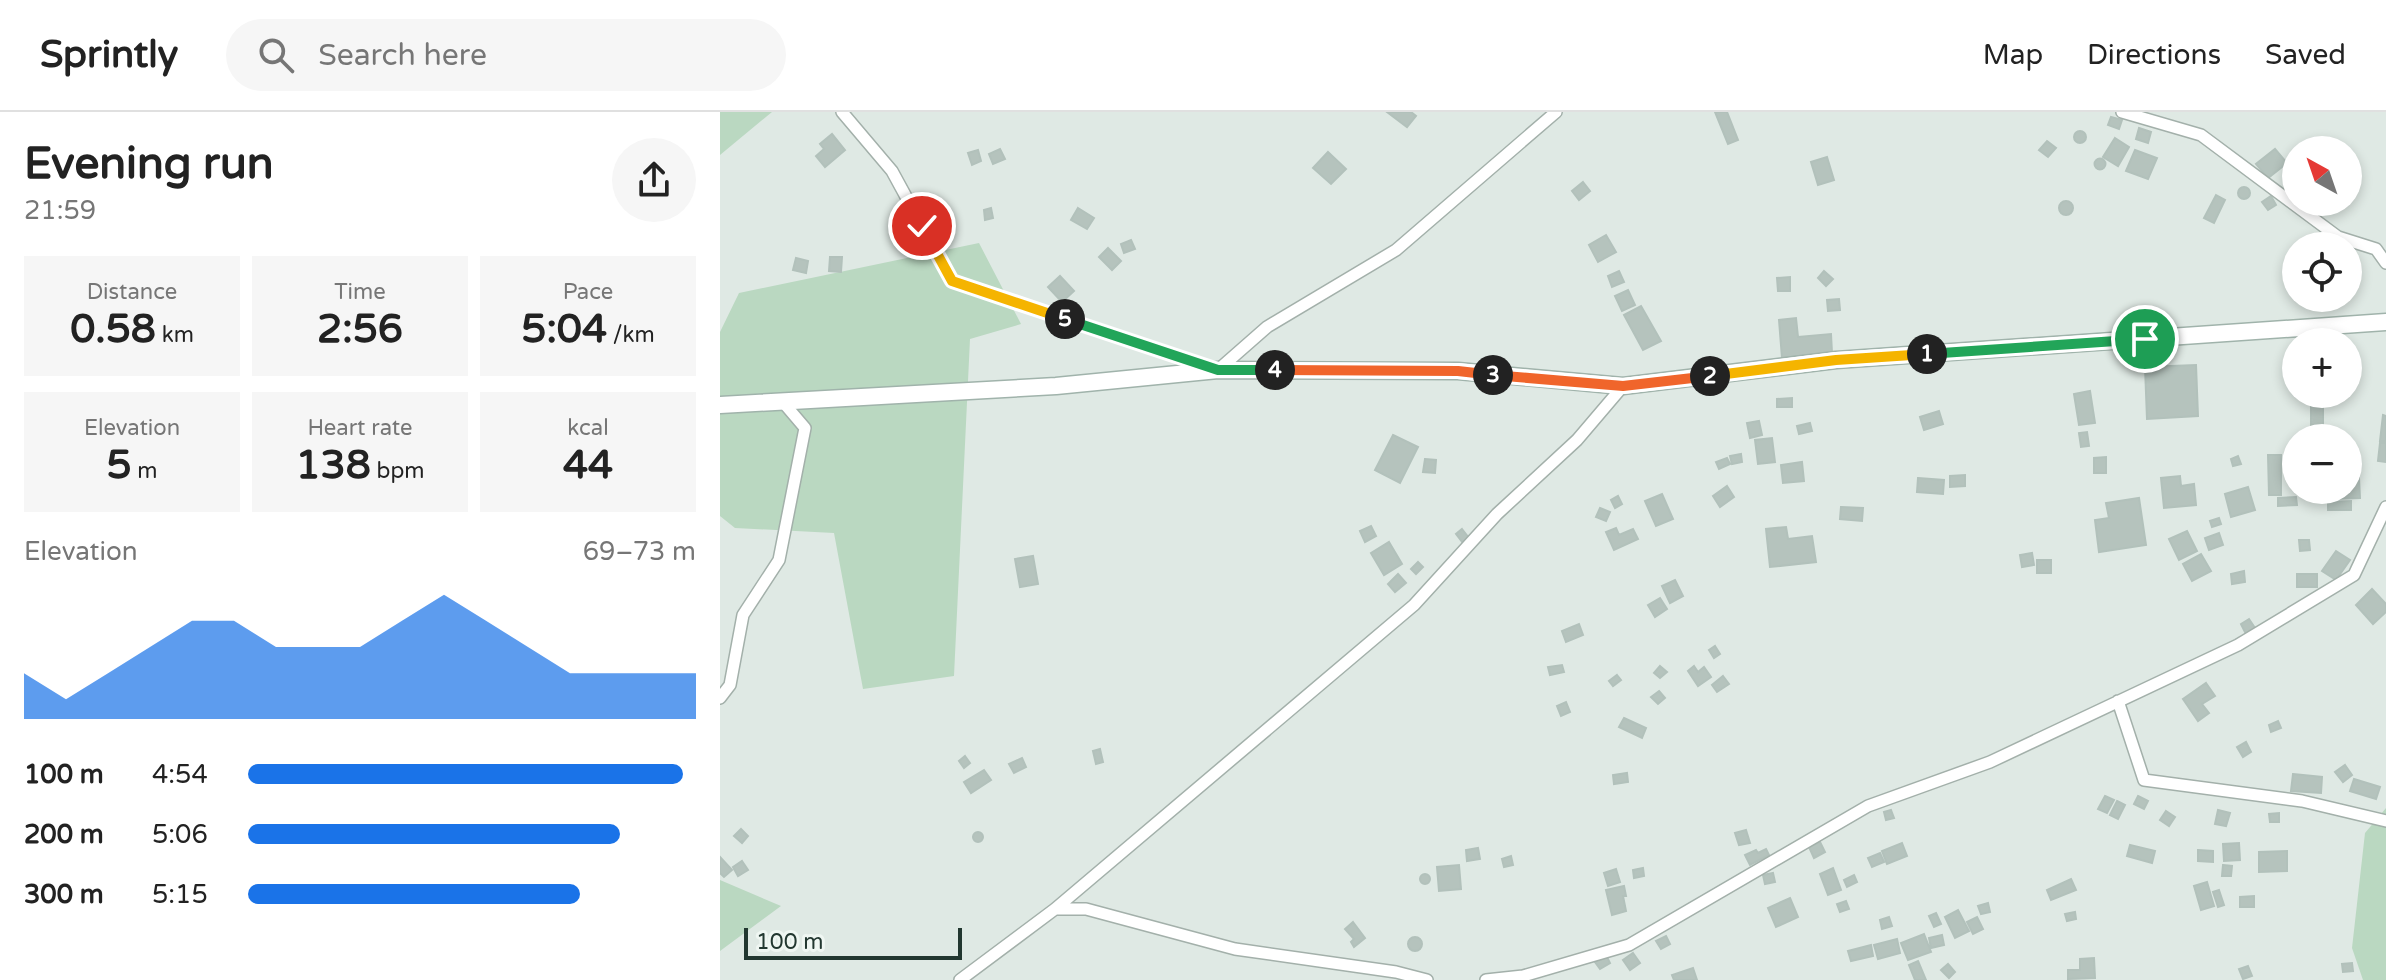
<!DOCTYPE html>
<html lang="en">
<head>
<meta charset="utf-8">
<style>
  :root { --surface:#fff; --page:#f6f6f6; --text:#222; --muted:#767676; --line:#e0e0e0; --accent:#1a73e8 }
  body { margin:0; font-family:"Varela Round",sans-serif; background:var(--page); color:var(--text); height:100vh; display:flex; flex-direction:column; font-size:30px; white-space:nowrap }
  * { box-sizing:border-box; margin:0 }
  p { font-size:26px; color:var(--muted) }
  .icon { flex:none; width:44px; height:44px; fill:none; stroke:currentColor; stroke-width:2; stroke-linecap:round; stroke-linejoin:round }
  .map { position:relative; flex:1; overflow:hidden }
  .details { display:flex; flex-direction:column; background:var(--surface); width:720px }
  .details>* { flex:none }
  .needle { width:52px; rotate:320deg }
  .fabs { position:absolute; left:1562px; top:24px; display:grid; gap:16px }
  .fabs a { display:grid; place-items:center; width:80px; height:80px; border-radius:50%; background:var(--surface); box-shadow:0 4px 12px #0003; font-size:40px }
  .scale { position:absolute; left:24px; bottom:20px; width:218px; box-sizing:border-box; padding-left:8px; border:4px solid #223730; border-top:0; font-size:22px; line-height:28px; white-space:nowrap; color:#223730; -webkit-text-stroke:6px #eff6f2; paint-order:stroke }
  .pin { position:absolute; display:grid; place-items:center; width:68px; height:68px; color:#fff; margin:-34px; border:4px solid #fff; border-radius:50%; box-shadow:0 2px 8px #0007 }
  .km { position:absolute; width:40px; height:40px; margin:-20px; border-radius:50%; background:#222; color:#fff; font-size:22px; line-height:40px; text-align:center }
  .round { display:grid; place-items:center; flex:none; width:84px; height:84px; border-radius:42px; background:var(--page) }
  .headline { display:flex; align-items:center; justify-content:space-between; height:136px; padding:0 24px }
  h1 { font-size:44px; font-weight:700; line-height:60px }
  .metrics { display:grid; grid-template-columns:repeat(3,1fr); gap:12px; height:136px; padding:8px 24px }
  .metrics div { display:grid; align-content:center; border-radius:0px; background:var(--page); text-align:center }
  .metrics b { font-size:40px; font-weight:700 }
  .metrics small { font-size:22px; font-weight:400 }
  .metrics p { font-size:22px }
  .chart { height:224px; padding:16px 24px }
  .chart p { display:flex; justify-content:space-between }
  .chart svg { width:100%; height:144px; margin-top:8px; fill:var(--accent); opacity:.7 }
  ul { padding:0 24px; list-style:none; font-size:26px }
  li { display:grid; grid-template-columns:128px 96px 1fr; align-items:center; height:60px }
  li i { height:20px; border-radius:10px; background:var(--accent) }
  header { display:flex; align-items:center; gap:48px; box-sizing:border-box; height:112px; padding:0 40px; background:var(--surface); border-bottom:2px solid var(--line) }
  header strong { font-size:38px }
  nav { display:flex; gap:44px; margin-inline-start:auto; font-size:28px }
  .search { width:560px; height:72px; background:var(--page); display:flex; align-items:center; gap:20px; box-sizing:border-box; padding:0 28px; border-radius:44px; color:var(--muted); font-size:30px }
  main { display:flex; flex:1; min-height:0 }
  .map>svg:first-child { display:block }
</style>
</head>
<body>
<header>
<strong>Sprintly</strong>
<div class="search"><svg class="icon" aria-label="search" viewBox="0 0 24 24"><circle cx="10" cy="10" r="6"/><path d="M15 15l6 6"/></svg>Search here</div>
<nav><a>Map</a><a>Directions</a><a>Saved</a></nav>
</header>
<main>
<section class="details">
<div class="headline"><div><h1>Evening run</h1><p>21:59</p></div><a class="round"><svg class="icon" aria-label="share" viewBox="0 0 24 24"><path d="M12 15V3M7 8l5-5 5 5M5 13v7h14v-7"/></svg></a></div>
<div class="metrics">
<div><p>Distance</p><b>0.58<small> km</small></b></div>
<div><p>Time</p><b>2:56</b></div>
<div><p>Pace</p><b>5:04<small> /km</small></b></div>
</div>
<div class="metrics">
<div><p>Elevation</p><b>5<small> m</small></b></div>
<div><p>Heart rate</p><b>138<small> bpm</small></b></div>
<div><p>kcal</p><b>44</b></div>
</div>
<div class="chart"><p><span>Elevation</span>69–73 m</p>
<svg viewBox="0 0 160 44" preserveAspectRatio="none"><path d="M0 44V30L10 38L20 30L30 22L40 14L50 14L60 22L70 22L80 22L90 14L100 6L110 14L120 22L130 30L140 30L150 30L160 30V44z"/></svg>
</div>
<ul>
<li><b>100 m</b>4:54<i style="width:97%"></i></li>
<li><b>200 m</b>5:06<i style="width:83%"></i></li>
<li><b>300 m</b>5:15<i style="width:74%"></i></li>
</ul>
</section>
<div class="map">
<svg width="1666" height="868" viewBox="0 0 1666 868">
  <rect width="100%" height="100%" fill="#dfe9e4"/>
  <path fill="#bad8c1" d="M0,0H52L0,43Z
    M259,131L301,212L250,227L234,564L143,577L114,421L15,416L0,404V220L19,181Z
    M1666,696V868H1643L1632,836L1645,721Z
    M0,768L61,794L0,839Z"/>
  <path fill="#b5c3bd" stroke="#b2c1bb" stroke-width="2" d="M667,0H691L696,4L687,15Z
    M995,0H1007L1018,28L1008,32Z
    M1391,5L1402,8L1399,17L1388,13Z
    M1419,16L1431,20L1428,31L1416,27Z
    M1354 25a6 6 0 1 1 12 0a6 6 0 1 1-12 0Z
    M112,22L125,38L105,55L96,44L104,37L100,32Z
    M1395,26L1409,35L1398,54L1383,45Z
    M1327,29L1336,36L1328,45L1319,38Z
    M280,37L285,47L273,52L269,42Z
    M1555,37L1567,51L1548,66L1536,52Z
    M258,38L261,49L252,53L248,41Z
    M1415,38L1437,46L1428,67L1406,59Z
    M608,40L626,57L611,72L593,56Z
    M1107,45L1114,68L1098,73L1091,50Z
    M1374.5 52a5.5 5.5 0 1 1 11 0a5.5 5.5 0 1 1-11 0Z
    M863,70L870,79L859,88L852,79Z
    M1518 81a6 6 0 1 1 12 0a6 6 0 1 1-12 0Z
    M1496,83L1505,88L1494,111L1484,106Z
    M1551,84L1556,93L1548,98L1542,90Z
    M1339 96a7 7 0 1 1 14 0a7 7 0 1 1-14 0Z
    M222,95L233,117L216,125L205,104Z
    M271,96L273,106L265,108L264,98Z
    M358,96L374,106L367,117L351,108Z
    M886,123L896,140L878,150L869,133Z
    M411,128L415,137L404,141L401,132Z
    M388,136L401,149L392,158L379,145Z
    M110,145H122L121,160L109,159Z
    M76,146L88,149L86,161L73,158Z
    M899,159L904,170L892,175L888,164Z
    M1104,159L1113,167L1106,174L1098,166Z
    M340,164L354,179L342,190L328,175Z
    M1070,165V179H1058L1057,166Z
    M908,178L915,193L902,199L895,184Z
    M1119,187L1120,198L1108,199L1107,188Z
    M921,194L941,229L923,238L904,203Z
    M1076,206L1078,225L1111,222L1112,241L1062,246L1059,208Z
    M1476,253L1478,304L1427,307L1425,255Z
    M1370,279L1375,311L1359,313L1354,282Z
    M1591,282H1603V313H1591Z
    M1072,286V295H1057V287Z
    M1219,299L1223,312L1204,318L1200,305Z
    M1663,303L1666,304V329H1660Z
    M1039,309L1042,323L1030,326L1027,311Z
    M1090,311L1092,319L1079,322L1077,314Z
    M1367,320L1369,334L1361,335L1359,321Z
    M673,323L698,335L680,371L655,358Z
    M1052,326L1055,350L1038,352L1035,328Z
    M1660,331H1666V350L1658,349Z
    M1021,342L1022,350L1012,352L1010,344Z
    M1548,343H1561V383H1549Z
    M1518,344L1521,352L1513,354L1511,347Z
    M1386,345V361H1374V346Z
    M1007,346L1010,352L999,357L996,350Z
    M705,347L716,348L715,361L703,360Z
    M1082,350L1084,369L1063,371L1061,353Z
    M1245,363V374L1230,375V364Z
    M1460,364L1461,374L1474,372L1476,393L1444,396L1441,366Z
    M1198,366L1224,368L1223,382L1197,380Z
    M1628,366H1639L1640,386L1610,387L1609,378H1628Z
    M1007,374L1014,385L1000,395L993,384Z
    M1528,375L1535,398L1511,405L1505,382Z
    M1590,378H1607L1606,382H1590Z
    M942,382L953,407L936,414L925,389Z
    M898,384L902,392L895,396L891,388Z
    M1576,385L1577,393L1558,394V386Z
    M1419,386L1426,433L1379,440L1375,408L1389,406L1386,391Z
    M1631,389V398H1608V390Z
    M1121,395L1143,396L1142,409L1120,407Z
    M880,396L890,400L886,409L876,405Z
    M1499,406L1501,412L1492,415L1490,409Z
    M651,414L656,424L645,430L640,419Z
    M1066,415L1068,427L1092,424L1096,450L1050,455L1046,417Z
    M896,416L899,423L913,417L918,427L894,438L886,420Z
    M742,417L749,426L743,431L736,422Z
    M1467,419L1477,439L1459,448L1449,427Z
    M1499,421L1503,433L1489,438L1485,426Z
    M1579,428H1589L1590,438L1580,439Z
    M669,430L682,452L664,463L651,441Z
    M1616,439L1630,448L1616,468L1602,459Z
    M1312,441L1314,453L1302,455L1300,443Z
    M1481,442L1491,459L1472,469L1463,452Z
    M313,444L318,472L300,475L295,447Z
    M1317,448H1331V461H1317Z
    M698,450L703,455L696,462L691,457Z
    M1524,459L1525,470L1512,472L1511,462Z
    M678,462L686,471L675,480L668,472Z
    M1577,462H1597V475H1577Z
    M955,468L963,484L950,491L942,474Z
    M1652,477L1666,492V500L1653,512L1636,493Z
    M940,486L947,497L935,505L928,493Z
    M1529,507L1535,516L1526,522L1521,512Z
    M859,512L863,523L846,530L842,519Z
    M995,534L1000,542L994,546L989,538Z
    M842,553L844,560L830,563L828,555Z
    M940,554L947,560L940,566L934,561Z
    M974,554L978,560L984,555L991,565L978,574L968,559Z
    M897,563L901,568L893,574L889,569Z
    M1003,564L1009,572L997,580L992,573Z
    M1486,571L1495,584L1482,592L1489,601L1478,609L1463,587Z
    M939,579L945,586L938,592L931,585Z
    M846,590L850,600L841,604L837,594Z
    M904,606L926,616L922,626L899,615Z
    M1558,609L1561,616L1551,620L1549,613Z
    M1526,630L1531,640L1523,645L1517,635Z
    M380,637L383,650L376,652L373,639Z
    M245,644L250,651L244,656L239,649Z
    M302,646L306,655L294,661L289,652Z
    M1625,653L1632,663L1623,670L1615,660Z
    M264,658L271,668L251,681L244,670Z
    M907,661L908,670L894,672L893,663Z
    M1573,662L1602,665L1601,681L1571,679Z
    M1634,667L1660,675L1656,687L1630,679Z
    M1385,684L1394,688L1387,701L1378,697Z
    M1418,684L1428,689L1424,697L1414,692Z
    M1397,689L1405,693L1398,707L1390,703Z
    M1171,698L1174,706L1166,708L1164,700Z
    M1498,698L1510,701L1506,714L1495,712Z
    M1446,699L1455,705L1449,714L1440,708Z
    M1559,701V710H1550L1549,702Z
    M21,717L28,724L22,731L14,724Z
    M1026,718L1030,731L1019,733L1015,721Z
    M253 725a5 5 0 1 1 10 0a5 5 0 1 1-10 0Z
    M1100,730L1105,740L1094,746L1089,735Z
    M1182,731L1187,744L1167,752L1162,739Z
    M1519,731L1520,748L1504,749L1503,732Z
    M1410,733L1435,739L1432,751L1407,744Z
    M758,736L760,747L747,749L746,738Z
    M1046,737L1049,743L1030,753L1025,743L1036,738L1038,741Z
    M1478,738L1493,739V750L1478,749Z
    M1567,739V759L1539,760V740Z
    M1160,741L1164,750L1152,755L1148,746Z
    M791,744L793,753L784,755L782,747Z
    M0,745L12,758L4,765L0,761Z
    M22,749L28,758L18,764L13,755Z
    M739,753L741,777L719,779L717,755Z
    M1503,753L1512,754L1511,764H1502Z
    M923,756L924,764L914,766L913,758Z
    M1113,756L1121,778L1108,783L1100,762Z
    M896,757L900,770L888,774L884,761Z
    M1053,761L1055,770L1045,772L1043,763Z
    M700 767a5 5 0 1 1 10 0a5 5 0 1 1-10 0Z
    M1134,763L1137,770L1127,775L1124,768Z
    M1351,767L1356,778L1331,788L1327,778Z
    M1487,770L1494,794L1481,798L1474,774Z
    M904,774L906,784H903L906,799L892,803L886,778Z
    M1499,778L1504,793L1498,795L1493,780Z
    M1534,784V795H1520V785Z
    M1070,786L1078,805L1056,815L1048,796Z
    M1126,789L1129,797L1120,800L1117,792Z
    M1268,791L1270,800L1261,802L1258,794Z
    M1238,798L1249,819L1235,826L1225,805Z
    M1355,800L1356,807L1347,809L1345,802Z
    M1216,801L1221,812L1214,815L1209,804Z
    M1169,805L1172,814L1162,817L1160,808Z
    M1257,805L1263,817L1253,822L1247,810Z
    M633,810L645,826L634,835L631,830L634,827L625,817Z
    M1204,822L1211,840L1188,848L1181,831Z
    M1222,823L1224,833L1211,836L1209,826Z
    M946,824L950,832L941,837L936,829Z
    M688 832a7 7 0 1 1 14 0a7 7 0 1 1-14 0Z
    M1177,827L1180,841L1158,847L1154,833Z
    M1151,833L1153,844L1131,849L1128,839Z
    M913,841L920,851L910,858L903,848Z
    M886,843L890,851L880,857L875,850Z
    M1374,846L1375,866L1348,867V858H1360V847Z
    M1198,849L1206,868H1195L1189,853Z
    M1632,851L1633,859L1623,860L1622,852Z
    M1228,852L1235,860L1229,866L1221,858Z
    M1528,854L1532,864L1523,867L1519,857Z
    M973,856L977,868H954L952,863Z"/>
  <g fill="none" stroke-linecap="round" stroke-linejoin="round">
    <defs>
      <path id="street" d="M122,0L172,59L232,169L498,258L547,215L676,138L836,0
        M1402,0L1481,23L1618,125L1656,137L1666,151
        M0,586L10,573L23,503L59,448L85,316L62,289
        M1398,589L1424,668L1582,689L1666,709
        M335,797H366L515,837L676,860L707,868
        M240,868L335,797L694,493L777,402L857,328L903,274
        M766,868L803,864L909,833L1148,694L1270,650L1518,533L1634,463L1666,395"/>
      <path id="secondary" d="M0,293L336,274L498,258L738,259L903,274L1116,248L1666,210"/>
    </defs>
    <use href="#street" stroke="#a3b0aa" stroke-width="14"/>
    <use href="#secondary" stroke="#a0b3ab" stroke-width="19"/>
    <use href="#street" stroke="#fff" stroke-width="11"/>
    <use href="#secondary" stroke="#fff" stroke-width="16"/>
  </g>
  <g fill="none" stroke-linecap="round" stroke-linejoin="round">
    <defs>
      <path id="split-1" d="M1207,242L1425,227"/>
      <path id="split-2" d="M990,264L1116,248L1207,242"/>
      <path id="split-3" d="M773,263L903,274L990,264"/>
      <path id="split-4" d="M555,258L738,259L773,263"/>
      <path id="split-5" d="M345,207L498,258H555"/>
      <path id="split-6" d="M202,114L232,169L345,207"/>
    </defs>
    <use href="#split-1" stroke="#fff" stroke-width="16"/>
    <use href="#split-2" stroke="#fff" stroke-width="16"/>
    <use href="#split-3" stroke="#fff" stroke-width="16"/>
    <use href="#split-4" stroke="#fff" stroke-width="16"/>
    <use href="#split-5" stroke="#fff" stroke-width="16"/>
    <use href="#split-6" stroke="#fff" stroke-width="16"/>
    <use href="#split-1" stroke="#22a559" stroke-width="10"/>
    <use href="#split-2" stroke="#f5b400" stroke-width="10"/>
    <use href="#split-3" stroke="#f0652b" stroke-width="10"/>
    <use href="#split-4" stroke="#f0652b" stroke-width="10"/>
    <use href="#split-5" stroke="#22a559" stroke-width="10"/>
    <use href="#split-6" stroke="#f5b400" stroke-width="10"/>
  </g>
</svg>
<div class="fabs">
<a><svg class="needle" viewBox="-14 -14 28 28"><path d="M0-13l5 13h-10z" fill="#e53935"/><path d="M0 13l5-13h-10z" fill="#767676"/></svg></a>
<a><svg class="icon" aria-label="locate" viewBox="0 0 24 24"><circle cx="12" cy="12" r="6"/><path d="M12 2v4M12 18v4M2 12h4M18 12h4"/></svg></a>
<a>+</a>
<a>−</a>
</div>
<div class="scale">100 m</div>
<div class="pin" style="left:1425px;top:227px;background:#1e9e55"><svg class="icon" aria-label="arrive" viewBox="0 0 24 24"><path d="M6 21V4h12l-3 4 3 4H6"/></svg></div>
<div class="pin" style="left:202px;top:114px;background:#d93025"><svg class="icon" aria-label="check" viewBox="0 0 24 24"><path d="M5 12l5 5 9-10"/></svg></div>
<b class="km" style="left:1207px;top:242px">1</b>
<b class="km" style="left:990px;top:264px">2</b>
<b class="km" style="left:773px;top:263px">3</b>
<b class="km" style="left:555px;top:258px">4</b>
<b class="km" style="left:345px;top:207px">5</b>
</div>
</main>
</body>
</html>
